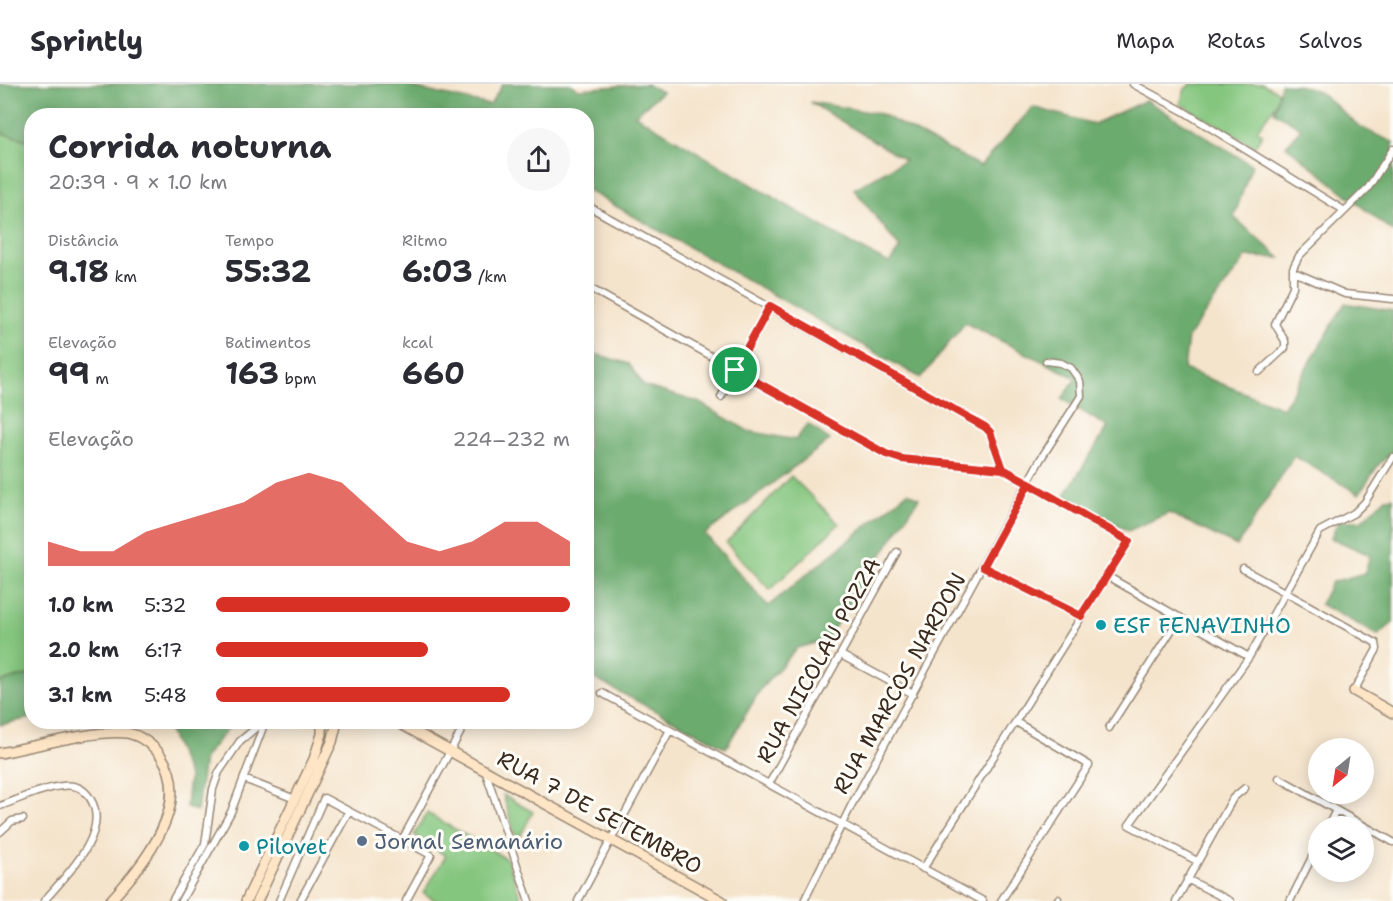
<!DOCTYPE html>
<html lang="pt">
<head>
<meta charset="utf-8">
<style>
  :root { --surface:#fff; --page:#f7f7f7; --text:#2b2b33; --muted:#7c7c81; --line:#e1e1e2; --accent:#d93025 }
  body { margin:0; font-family:"Shantell Sans",sans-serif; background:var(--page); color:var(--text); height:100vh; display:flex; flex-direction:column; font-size:22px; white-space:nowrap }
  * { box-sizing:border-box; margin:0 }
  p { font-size:20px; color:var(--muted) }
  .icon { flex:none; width:33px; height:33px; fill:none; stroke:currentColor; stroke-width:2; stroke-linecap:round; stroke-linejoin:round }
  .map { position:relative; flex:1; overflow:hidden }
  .side { position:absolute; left:24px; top:24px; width:570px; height:621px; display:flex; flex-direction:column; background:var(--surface); border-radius:24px; box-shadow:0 3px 15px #0003 }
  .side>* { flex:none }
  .needle { width:39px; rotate:210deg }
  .fabs { position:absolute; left:1308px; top:654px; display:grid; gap:12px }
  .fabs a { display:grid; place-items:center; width:66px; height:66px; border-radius:50%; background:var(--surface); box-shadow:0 3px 15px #0003; font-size:30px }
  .pin { position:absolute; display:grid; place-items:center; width:51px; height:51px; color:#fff; margin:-26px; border:3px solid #fff; border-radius:50%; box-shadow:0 2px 6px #0007 }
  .round { display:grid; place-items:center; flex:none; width:63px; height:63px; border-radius:32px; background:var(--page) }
  .headline { display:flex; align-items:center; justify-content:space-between; height:102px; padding:0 24px }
  h1 { font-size:33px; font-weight:700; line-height:45px }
  .metrics { display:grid; grid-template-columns:repeat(3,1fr); gap:9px; height:102px; padding:6px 24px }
  .metrics div { display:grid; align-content:center }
  .metrics b { font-size:30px; font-weight:700 }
  .metrics small { font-size:16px; font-weight:400 }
  .metrics p { font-size:16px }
  .chart { height:168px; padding:12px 24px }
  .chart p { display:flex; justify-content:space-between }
  .chart svg { width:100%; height:108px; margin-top:6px; fill:var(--accent); opacity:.7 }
  ul { padding:0 24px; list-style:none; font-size:20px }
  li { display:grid; grid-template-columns:96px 72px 1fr; align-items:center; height:45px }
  li i { height:15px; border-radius:8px; background:var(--accent) }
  header { display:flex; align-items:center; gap:36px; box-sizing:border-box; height:84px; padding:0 30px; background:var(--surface); border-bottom:2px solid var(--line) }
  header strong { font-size:28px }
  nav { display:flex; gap:33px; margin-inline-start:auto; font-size:21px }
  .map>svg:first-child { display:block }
</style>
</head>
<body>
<header>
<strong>Sprintly</strong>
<nav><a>Mapa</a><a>Rotas</a><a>Salvos</a></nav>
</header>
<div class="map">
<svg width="1393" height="817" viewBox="0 0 1393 817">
  <rect width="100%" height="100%" fill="#fdfcf7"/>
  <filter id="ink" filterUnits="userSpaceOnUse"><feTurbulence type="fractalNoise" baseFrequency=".0167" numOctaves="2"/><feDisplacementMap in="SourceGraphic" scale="12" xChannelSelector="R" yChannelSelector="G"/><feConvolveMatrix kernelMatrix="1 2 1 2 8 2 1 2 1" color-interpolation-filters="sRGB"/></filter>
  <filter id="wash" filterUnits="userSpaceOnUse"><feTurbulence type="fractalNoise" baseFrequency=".008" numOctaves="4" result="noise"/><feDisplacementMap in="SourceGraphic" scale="24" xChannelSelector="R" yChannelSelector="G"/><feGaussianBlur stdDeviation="1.35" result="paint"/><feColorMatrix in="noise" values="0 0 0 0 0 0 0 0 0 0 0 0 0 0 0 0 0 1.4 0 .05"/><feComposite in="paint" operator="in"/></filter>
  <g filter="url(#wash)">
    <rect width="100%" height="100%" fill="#f5e4cc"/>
    <path fill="#85c67f" stroke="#60784e" stroke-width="1.5" d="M1191,0H1263L1279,8L1276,20L1257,46L1262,50L1255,63L1180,20L1185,5Z
      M0,49L32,57L31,590L0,598Z
      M791,392L839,440L770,506L726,459Z
      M503,711L533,728L517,758Z
      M427,729L507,775L522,817H436L423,809L446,772L414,751Z"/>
    <path fill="#6cab6e" stroke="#546a46" stroke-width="1.5" d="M0,0H409L413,4L490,21L503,0H570L579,5L646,0L662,8L635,31L852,160L889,179L900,164L854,105L905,76L810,18L881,30L980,82L1033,23L1094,40L1146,16L1252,81L1234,133L1280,174L1246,173L1188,253L1184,285L1283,324L1345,219L1393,227V369L1379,380L1359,410L1294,372L1237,462L1169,429L1128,447L1065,411L1108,343L1062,315L1076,294L965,239L921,294L587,106L586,32H32L31,57L0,49Z
      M1281,0C1324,0 1327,17 1358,41C1368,48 1382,53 1393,58V148L1286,62L1301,44L1274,28Z
      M587,210L594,216L591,252L595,270L629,280L644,302L698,318L748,347L795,356L808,340L830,356L705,450L768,522L908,408L919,414L826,556L797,564L760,606L726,664L587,591Z
      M1393,413V539L1378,551L1320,520L1332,498L1365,489L1370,471L1331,454L1338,437H1361L1386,414Z
      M31,590V634L0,641V598Z
      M151,638H233L204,674L197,727L186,723L189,693L169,647Z"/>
  </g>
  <g filter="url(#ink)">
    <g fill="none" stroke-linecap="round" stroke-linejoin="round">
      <defs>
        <path id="street" d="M1133,0L1183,27L1345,127
          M586,121L985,343L990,348L1003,385
          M1294,188L1345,210L1393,215
          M586,202L886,370L901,375L1003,385L1129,457L923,785
          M1259,288L1285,264V257L1275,240L1293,203V184L1299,172L1368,104L1393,65
          M721,313L770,222
          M983,483L1081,532
          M1243,485L1376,559L1377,565L1354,607
          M1107,492L1249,573
          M841,571L913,610
          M602,609L983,817
          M1109,644L1180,533
          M486,689L529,817
          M1279,694L1393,758
          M244,695L295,715
          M769,700L897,468
          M0,722C20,715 42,704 62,702C74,700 83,703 90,714C112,749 65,792 44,817
          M1328,742L1336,726
          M0,748L12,737L23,735
          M402,756L466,638
          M1197,777L1129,741L1249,573L1320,447L1354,429L1365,418L1393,373
          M1187,795L1230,817
          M172,817L205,760L213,705L219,688L240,657L263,638
          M181,817L231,728L265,638
          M279,817L324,714L431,771L406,817
          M300,817L349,727
          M578,817L670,646
          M804,817L852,720L1040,376L1081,312L1080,297L1071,284L1061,279L1046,277
          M1001,817L1089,681L1016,638
          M1057,817L1058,815
          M1176,817L1233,714L1245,704
          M1290,817L1318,761"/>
        <path id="secondary" d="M1354,607L1393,629
          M397,638L722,817
          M0,669C33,663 96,645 127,649C140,651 154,662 161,672C194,719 142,783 110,817
          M246,817L314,675L322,650V638
          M257,817L332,658L337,638"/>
      </defs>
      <use href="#street" stroke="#988775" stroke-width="9"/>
      <use href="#secondary" stroke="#988775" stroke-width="12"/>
      <use href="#street" stroke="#fff" stroke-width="6"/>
      <use href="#secondary" stroke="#fee5c5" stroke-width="9"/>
    </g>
  </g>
  <g fill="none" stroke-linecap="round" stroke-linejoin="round" filter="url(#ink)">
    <defs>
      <path id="route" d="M735,286L886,370L901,375L1003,385L1029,399L983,483L1081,532L1129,457L1003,385L990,348L985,343L770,222L735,286"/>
    </defs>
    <use href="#route" stroke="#fff" stroke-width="12"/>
    <use href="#route" stroke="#d93025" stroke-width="8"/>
  </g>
  <g fill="#0f9aa8" stroke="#fdfcf7" stroke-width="2">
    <circle cx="1101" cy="541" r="6"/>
    <circle cx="244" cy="762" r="6"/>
  </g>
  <circle fill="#5c6f8a" stroke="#fdfcf7" stroke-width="2" cx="362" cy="757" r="6"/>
  <g text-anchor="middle" stroke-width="6" stroke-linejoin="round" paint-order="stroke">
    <g font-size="22" fill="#0d838f" stroke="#fdfcf7" text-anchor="start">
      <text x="1113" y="549">ESF FENAVINHO</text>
      <text x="256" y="770">Pilovet</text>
    </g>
    <g font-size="22" fill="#3b2a1e" stroke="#fdfcf7">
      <text transform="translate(818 576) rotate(-61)" y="8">RUA NICOLAU POZZA</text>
      <text transform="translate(899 599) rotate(-61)" y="8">RUA MARCOS NARDON</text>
      <text transform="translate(600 728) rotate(29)" y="8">RUA 7 DE SETEMBRO</text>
    </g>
    <g font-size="22" fill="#4e5e75" stroke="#fdfcf7" text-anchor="start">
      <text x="374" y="765">Jornal Semanário</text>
    </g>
  </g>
</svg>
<div class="fabs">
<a><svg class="needle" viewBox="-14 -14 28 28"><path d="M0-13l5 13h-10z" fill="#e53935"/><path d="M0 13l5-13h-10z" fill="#7c7c81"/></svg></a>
<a><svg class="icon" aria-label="layers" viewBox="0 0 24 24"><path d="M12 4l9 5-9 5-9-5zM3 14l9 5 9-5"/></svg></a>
</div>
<div class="pin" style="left:735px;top:286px;background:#1e9e55"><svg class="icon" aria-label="arrive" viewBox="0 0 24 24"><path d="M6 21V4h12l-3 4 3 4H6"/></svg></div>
<section class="side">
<div class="headline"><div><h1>Corrida noturna</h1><p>20:39 · 9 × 1.0 km</p></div><a class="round"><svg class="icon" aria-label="share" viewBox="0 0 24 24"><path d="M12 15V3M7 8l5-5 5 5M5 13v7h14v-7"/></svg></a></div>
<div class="metrics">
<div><p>Distância</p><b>9.18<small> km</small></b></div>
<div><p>Tempo</p><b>55:32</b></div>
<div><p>Ritmo</p><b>6:03<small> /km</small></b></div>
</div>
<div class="metrics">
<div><p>Elevação</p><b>99<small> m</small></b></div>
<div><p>Batimentos</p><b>163<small> bpm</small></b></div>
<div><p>kcal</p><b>660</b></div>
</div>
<div class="chart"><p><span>Elevação</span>224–232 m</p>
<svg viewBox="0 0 160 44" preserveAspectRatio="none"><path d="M0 44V34L10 38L20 38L30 30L40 26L50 22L60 18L70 10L80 6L90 10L100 22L110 34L120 38L130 34L140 26L150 26L160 34V44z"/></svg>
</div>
<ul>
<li><b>1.0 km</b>5:32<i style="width:100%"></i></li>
<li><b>2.0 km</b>6:17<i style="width:60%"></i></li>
<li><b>3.1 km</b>5:48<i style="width:83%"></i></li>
</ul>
</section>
</div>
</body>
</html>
